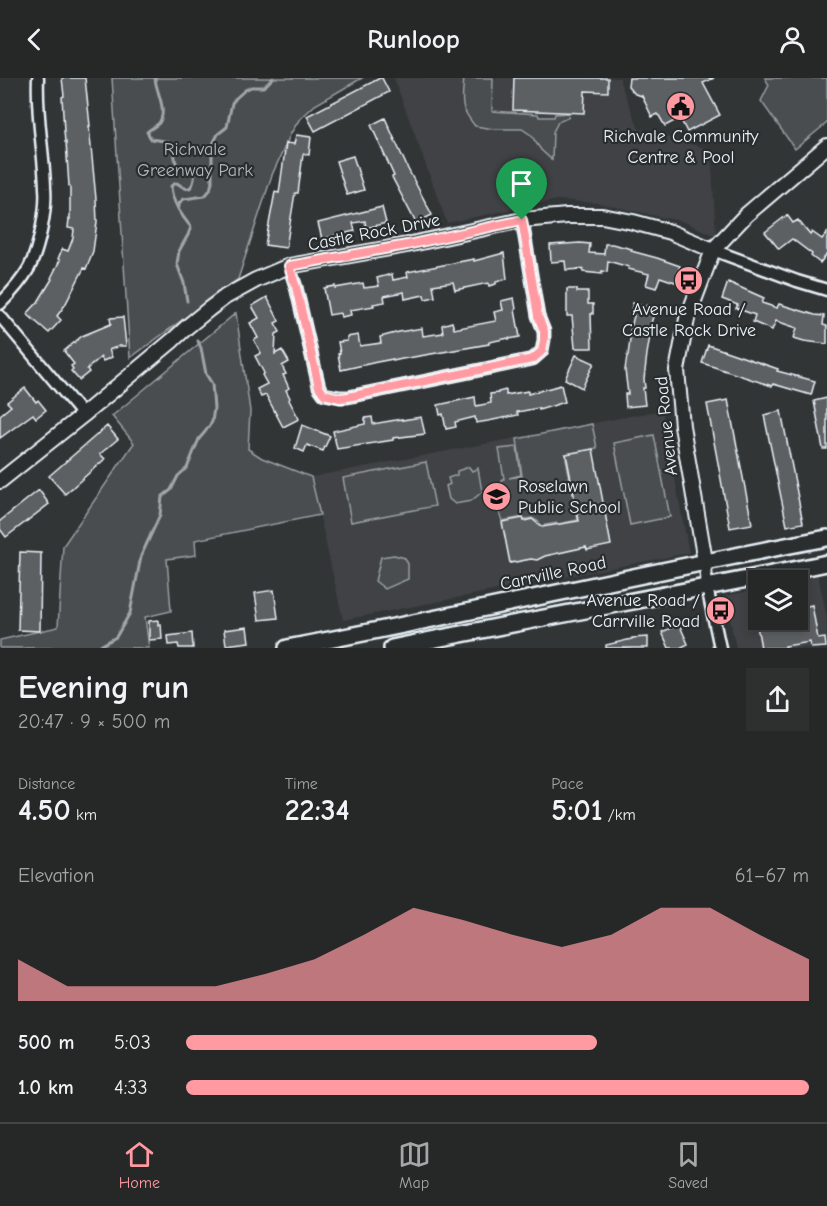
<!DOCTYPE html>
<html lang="en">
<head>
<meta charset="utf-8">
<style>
  :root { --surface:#262828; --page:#2e3030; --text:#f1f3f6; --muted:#a4a6a8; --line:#424445; --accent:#ff9aa2 }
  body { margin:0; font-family:"Comic Neue",sans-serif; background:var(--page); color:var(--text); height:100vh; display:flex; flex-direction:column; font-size:22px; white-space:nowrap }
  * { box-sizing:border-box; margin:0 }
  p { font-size:20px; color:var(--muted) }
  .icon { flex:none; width:33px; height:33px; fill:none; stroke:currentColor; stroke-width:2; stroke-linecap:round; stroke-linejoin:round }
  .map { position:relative; height:570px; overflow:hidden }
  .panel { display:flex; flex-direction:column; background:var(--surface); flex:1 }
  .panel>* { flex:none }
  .fabs { position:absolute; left:748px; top:492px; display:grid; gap:12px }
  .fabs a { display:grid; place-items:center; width:60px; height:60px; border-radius:0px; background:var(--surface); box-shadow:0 3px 9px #0003,0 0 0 2px var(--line); font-size:30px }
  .pin { position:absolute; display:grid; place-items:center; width:51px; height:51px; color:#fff; margin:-62px -26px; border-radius:50% 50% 50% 0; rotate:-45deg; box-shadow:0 0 6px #0007 }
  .pin .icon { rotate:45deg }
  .round { display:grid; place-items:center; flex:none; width:63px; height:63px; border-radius:0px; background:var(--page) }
  .headline { display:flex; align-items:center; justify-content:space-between; height:102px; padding:0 18px }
  h1 { font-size:33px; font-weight:600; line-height:45px }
  .metrics { display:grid; grid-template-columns:repeat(3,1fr); gap:9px; height:102px; padding:6px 18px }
  .metrics div { display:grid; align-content:center }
  .metrics b { font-size:30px; font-weight:600 }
  .metrics small { font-size:16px; font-weight:400 }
  .metrics p { font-size:16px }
  .chart { height:168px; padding:12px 18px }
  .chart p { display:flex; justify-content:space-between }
  .chart svg { width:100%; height:108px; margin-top:6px; fill:var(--accent); opacity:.7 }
  ul { padding:0 18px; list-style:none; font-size:20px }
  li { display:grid; grid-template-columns:96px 72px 1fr; align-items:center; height:45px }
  li i { height:15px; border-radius:8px; background:var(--accent) }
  header { display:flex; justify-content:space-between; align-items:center; height:78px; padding:0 18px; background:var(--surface); font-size:27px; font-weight:600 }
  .dock { display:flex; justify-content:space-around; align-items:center; height:84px; border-top:2px solid var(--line); background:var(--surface); font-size:16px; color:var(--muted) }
  .dock a { display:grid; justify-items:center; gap:3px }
  .dock .on { color:var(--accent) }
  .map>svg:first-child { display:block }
</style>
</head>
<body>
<header><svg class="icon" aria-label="back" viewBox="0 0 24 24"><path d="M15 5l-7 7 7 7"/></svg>Runloop<svg class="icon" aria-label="person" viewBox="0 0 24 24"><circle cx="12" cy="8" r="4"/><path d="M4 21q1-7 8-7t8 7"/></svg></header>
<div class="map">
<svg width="827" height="570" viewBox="0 0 827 570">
  <rect width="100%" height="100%" fill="#323536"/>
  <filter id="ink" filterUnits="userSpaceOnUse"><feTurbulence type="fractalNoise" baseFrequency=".0167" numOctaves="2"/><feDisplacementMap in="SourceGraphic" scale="12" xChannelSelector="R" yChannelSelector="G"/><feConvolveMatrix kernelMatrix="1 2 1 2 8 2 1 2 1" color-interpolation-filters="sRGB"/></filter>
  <g filter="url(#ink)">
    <path fill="#3f4244" d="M394,0H620V4L639,51L711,72L716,158L684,144L597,125L557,122L447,145Z
      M662,332L689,475L343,542L311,399Z
      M818,497L827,540V570H736L725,518L759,511V542H798V502H795Z"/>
    <path fill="#494d4f" stroke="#989fa4" stroke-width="1.5" d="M112,0H362L315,27L299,42L291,55L272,97L238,201L130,280Z
      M464,0H493L492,33L538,36L539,39H554L555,36L568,35L569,39L558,44L553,54L552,82L541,72L531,57L522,51H494L475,48C459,28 462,25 464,0Z
      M765,0H827V45L795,71L761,23L769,7Z
      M236,235L250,333L248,371L262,380L311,399L320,437L195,462L196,477L167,481L171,533L145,539L149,570H0V562L58,549L63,468L134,365L112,338Z
      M592,346L597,370L565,376L578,442L558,446L557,445L540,448L539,444L532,440L525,441L523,439L502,443L496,424L503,422V420L502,401H504L499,371L517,369L521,397L509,400L522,398L517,361Z
      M654,357L670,439L630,447L614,365Z
      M426,384L435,428L351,444L343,400Z
      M469,389L472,393L478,390L482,414L471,423L455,426L449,421L446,408L450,406L448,400L457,397V393Z
      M394,477L405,480L408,486V501L385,511L375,503L381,479Z"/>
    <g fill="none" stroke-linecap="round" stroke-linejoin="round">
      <path stroke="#9fa5aa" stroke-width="3" d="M155,0C156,14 168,32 159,45C156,48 150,51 147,54L151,61C158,63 172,61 174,71C176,78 173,79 177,87L185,90L186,92L194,94C195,100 193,113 185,110C182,109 180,107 177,105L174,106L171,108C172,124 181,137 191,149L188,157L179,173L177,186L184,205L187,223
        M179,129V125L184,121L205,118L210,112L212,104V68L218,56L227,49L232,25L236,20L245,12L251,9H263L267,6L273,0
        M90,570L100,568L116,559L130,535L141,478L160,437L162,419L171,412L178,398L187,390L199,361L205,354L212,344L214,330L212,306L206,296L201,270L198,263"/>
    </g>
    <path fill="#5c6063" stroke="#e8f1f8" stroke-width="1.5" d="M62,0H85L90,48H89L96,121L97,144L93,173L86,191L84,190L65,227L57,238L61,242L49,255L27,236L38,224L52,201L51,200L60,182L58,181L62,171L68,173L73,160L74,151L68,150L69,141H70V108H69L66,64H65L64,53L62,19L64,18Z
      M380,0H382L389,14L315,53L307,38Z
      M514,0H608V14L585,13L584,35L513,32Z
      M629,0H714L703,5L720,37L687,54L680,40L665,48L658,36L652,39L642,18L635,16L628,8Z
      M385,40L408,91L432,137L416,145L392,99L394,98L371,47Z
      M296,57L311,59L309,77L303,76L298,115H295L286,170L265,167L275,114L279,115L286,65L294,66Z
      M353,78L364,112L347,117L336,83Z
      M382,129L386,145L366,150L365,143L353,145L355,153L322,161L318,145Z
      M787,137L793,145L798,142L810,157L812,154L822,161L827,155V176L820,185L811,178L812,176L792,161L779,171L765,154Z
      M580,165L590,166L589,175L604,176L605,166H612L632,171L631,173L657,180L680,188L675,204L660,199L656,210L646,207L649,196L628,191L629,189L608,183L607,194L602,193V196L583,194V191L566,192L565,183L551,184L550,167Z
      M504,175L507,201L496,204V206L489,208L488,205L455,212L453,204L433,207L435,219L425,221L424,217L405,221L404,214L384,218L385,224L373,226L374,228L350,232L351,237L341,239L340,235L329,237L324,210L335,208V210L363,205L364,210L379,208L377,200L392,196L393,202L408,199L407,194L474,181V183Z
      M728,204L764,220L762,225L777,230L779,226L815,237L824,238L823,247L827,248V266L804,263L794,260L797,250L776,243L772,252L753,244L755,237L736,230L738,227L722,221Z
      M567,211H577V214H588V226H593V236H591L592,270H575L572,238H567Z
      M267,219L279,243L275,245L280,254L276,256L275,276L282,272L289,284L282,288L286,296L283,297L289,310L286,312L290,320L289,322L299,341L283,349L266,317L261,319L257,311L267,306L262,297L264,295L255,278L261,275L254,262L258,260L250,245L259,240L252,228Z
      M514,220L516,231L515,232L520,259L509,261V260L489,264V266L402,281L393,283V281L377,284L341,292L338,276L340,275L338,264L347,263V259L358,257L360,268L381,265L380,259L399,254L422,250L423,258L443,255L442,247L452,244L454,251L496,243L494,234L503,232L501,223Z
      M633,225L646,229L647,227L656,230L649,251L651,252L647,276L644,301L645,310H643L645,327L626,329L625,316H628L625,292L627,278H628L631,253H630L634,238L630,236Z
      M123,239L126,268H119L109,272L112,279L103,283L101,279L87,291L89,294L79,302L71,293L73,291L71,288L74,286L64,273L82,258L111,246L110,240Z
      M708,267L778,291L777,293L815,303L811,317L773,306L772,308L702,285Z
      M576,277L594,285L582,310L565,301Z
      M561,307L565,324L539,332V330L517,334L518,337L488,343L476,345L475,339L455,344L456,349L446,351L443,336L440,337L438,327L475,319L476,328L491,325L490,316L498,315V314L506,312V317L528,313V316Z
      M25,310L36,324L38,322L46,332L36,340L33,336L0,360V337L11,328L7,324Z
      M827,320V371H823L814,323Z
      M728,322L752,446L730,450L707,326Z
      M781,333L803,445L787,448L764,337Z
      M372,339L373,346L402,341V342L421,339L425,356L393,360V362L337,371L333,353L365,346V340Z
      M302,347L330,358L323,373L307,367L304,374L295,370Z
      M107,348L118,361L100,376L105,381L65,416L49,398Z
      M593,371L611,467L587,472L586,469L545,478L537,482L531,481L510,485L502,444L523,440L524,443L532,441L542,449L579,443L566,376Z
      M39,412L49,426L6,459L0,451V443Z
      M20,474L41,475L40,553L18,552Z
      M274,512L278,540L259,542L255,515Z
      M812,527L818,561L825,560L826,569L811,570L810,564L785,568L786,570H761L756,542H798V530Z
      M158,542V547L161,546L162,561L149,562V543Z
      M679,546L688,566L680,570H669L662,554Z
      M247,549L249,564L226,567L224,552Z
      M192,555L193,570H179L178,566L169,567L168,558Z
      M648,559V570H606V567L632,561V560Z"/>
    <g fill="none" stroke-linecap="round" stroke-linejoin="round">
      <defs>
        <path id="minor" d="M713,172L797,203L827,212
          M289,188L296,209L319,309L324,316L340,319H348L533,281L542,273L544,262V253L538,238L522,142
          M0,226C11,215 21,204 29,190C39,171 47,131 45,110C44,73 36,38 38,0
          M0,238L83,337
          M705,483L707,509L720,570"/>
        <path id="tertiary" d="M0,403L83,337L173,262L188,248L209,231L225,219L256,202L289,188L407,167L522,142L567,138H602L633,144L670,154L713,172
          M705,483L682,348L677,292L687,241L713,172L746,137L827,68"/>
        <path id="secondary" d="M287,570C467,536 646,494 827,460
          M392,570C536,540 682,515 827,485"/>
      </defs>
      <use href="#minor" stroke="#e8f1f8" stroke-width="15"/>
      <use href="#tertiary" stroke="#e8f1f8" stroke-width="18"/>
      <use href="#secondary" stroke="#e8f1f8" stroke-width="20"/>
      <use href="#minor" stroke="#2a2d2e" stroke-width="10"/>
      <use href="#tertiary" stroke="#2a2d2e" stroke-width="14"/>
      <use href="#secondary" stroke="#2a2d2e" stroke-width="15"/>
    </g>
  </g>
  <g fill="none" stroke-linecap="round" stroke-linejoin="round" filter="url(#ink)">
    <defs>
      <path id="route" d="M522,142L538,238L544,253V262L542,273L533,281L348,319L340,320L324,316L319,309L296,209L289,188L407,167Z"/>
    </defs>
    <use href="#route" stroke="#fff" stroke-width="12"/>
    <use href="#route" stroke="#ff9aa2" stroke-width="8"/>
  </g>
  <defs>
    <symbol id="civic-disc" viewBox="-11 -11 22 22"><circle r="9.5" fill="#ff9aa2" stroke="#2a2d2e"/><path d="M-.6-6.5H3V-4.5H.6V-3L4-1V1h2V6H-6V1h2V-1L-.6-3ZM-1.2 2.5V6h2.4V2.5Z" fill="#111"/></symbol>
    <symbol id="bus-disc" viewBox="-11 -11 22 22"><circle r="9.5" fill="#ff9aa2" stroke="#2a2d2e"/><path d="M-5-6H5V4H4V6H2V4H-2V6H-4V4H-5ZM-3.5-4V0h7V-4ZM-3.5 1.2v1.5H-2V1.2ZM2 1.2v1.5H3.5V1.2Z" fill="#111"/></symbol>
    <symbol id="school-disc" viewBox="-11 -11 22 22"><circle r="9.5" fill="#ff9aa2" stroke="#2a2d2e"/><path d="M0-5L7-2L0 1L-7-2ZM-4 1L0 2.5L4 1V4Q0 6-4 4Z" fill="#111"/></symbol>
  </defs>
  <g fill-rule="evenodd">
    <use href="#civic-disc" x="664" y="12" width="33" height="33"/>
    <use href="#bus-disc" x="672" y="186" width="33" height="33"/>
    <use href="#school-disc" x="480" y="402" width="33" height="33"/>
    <use href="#bus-disc" x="704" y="516" width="33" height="33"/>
  </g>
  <g text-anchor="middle" stroke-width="4.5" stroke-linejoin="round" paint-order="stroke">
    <g font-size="18" fill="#e8f1f8" stroke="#2a2d2e">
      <text x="681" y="64">Richvale Community<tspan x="681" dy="21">Centre &amp; Pool</tspan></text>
      <text x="689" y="237">Avenue Road /<tspan x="689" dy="21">Castle Rock Drive</tspan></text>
      <text x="518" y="414" text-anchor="start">Roselawn<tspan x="518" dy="21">Public School</tspan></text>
      <text x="700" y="528" text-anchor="end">Avenue Road /<tspan x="700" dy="21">Carrville Road</tspan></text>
    </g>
    <g font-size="18" fill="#b0b8bd" stroke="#2a2d2e">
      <text x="195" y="77">Richvale<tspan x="195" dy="21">Greenway Park</tspan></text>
    </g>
    <g font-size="18" fill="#e8f1f8" stroke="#2a2d2e">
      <text transform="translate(374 154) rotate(-11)" y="6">Castle Rock Drive</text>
      <text transform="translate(666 348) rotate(-96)" y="6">Avenue Road</text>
      <text transform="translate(553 495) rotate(-12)" y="6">Carrville Road</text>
    </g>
  </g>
</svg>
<div class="fabs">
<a><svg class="icon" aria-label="layers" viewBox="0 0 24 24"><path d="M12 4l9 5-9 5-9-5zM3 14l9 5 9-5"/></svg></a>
</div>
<div class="pin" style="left:522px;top:142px;background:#1e9e55"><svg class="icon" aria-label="arrive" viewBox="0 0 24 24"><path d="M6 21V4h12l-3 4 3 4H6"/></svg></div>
</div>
<section class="panel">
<div class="headline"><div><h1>Evening run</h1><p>20:47 · 9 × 500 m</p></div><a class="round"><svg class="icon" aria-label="share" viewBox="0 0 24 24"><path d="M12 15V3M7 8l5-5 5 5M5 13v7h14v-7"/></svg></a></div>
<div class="metrics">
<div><p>Distance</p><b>4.50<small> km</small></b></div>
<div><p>Time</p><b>22:34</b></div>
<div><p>Pace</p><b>5:01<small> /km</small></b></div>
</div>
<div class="chart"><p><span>Elevation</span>61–67 m</p>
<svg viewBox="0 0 160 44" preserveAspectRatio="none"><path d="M0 44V27L10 38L20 38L30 38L40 38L50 33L60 27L70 17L80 6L90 11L100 17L110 22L120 17L130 6L140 6L150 17L160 27V44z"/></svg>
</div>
<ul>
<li><b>500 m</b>5:03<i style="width:66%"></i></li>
<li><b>1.0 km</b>4:33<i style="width:100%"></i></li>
</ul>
</section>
<nav class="dock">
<a class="on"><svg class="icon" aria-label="home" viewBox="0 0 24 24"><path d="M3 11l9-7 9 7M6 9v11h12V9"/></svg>Home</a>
<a><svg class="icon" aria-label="map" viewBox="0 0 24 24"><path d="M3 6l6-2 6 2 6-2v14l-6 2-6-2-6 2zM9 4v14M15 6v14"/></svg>Map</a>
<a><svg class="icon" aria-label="saved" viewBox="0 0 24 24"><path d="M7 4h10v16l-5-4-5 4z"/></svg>Saved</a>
</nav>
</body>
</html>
